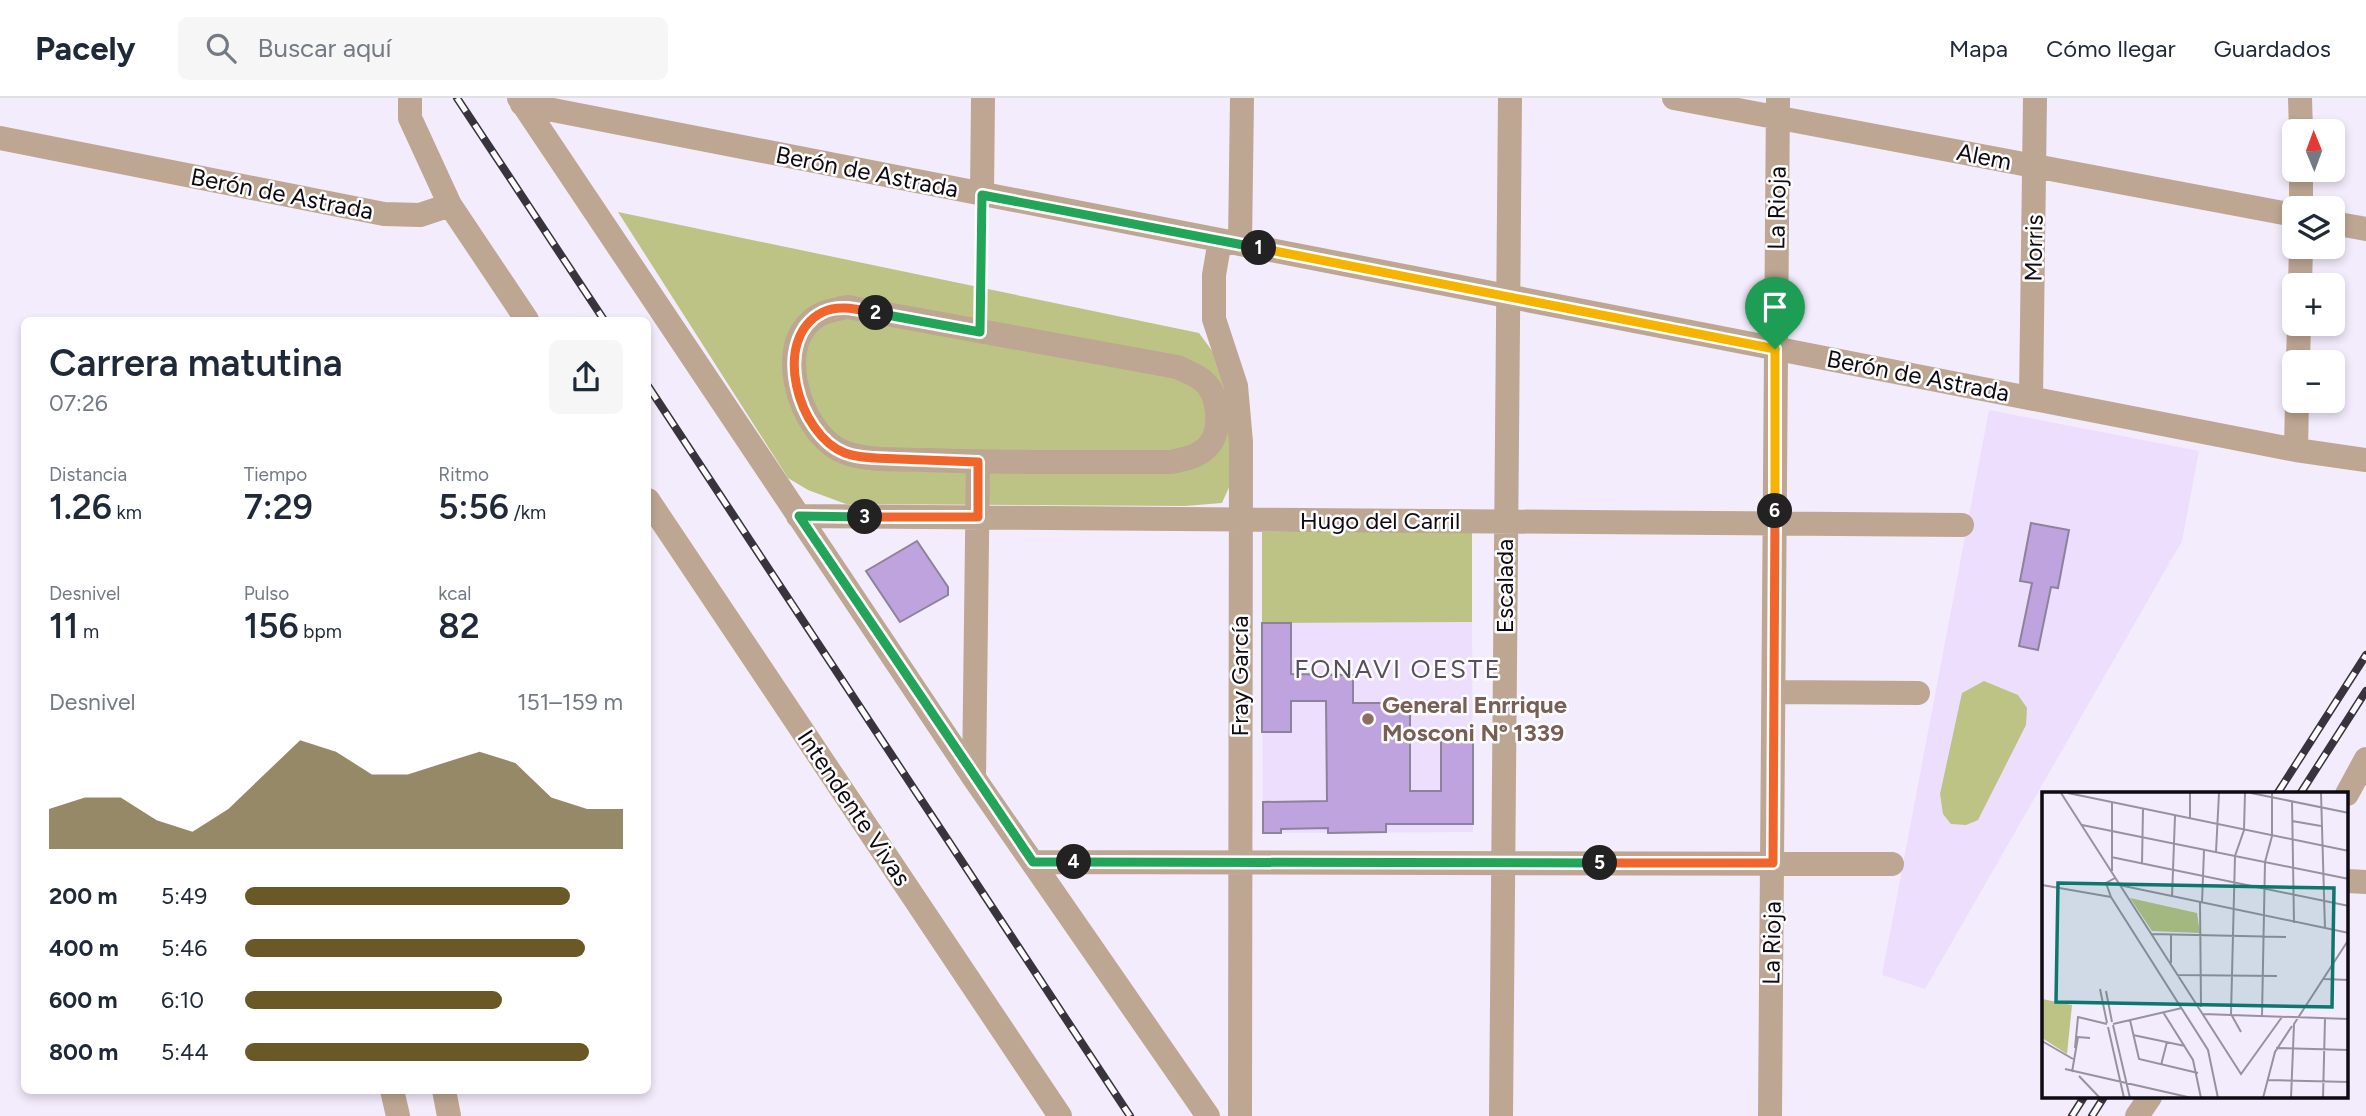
<!DOCTYPE html>
<html lang="es">
<head>
<meta charset="utf-8">
<style>
  :root { --surface:#fff; --page:#f6f6f7; --text:#1f2937; --muted:#747a83; --line:#e0e1e3; --accent:#6b5827 }
  body { margin:0; font-family:Figtree,sans-serif; background:var(--page); color:var(--text); height:100vh; display:flex; flex-direction:column; font-size:26px; white-space:nowrap }
  * { box-sizing:border-box; margin:0 }
  p { font-size:23px; color:var(--muted) }
  .icon { flex:none; width:38px; height:38px; fill:none; stroke:currentColor; stroke-width:2; stroke-linecap:round; stroke-linejoin:round }
  .map { position:relative; flex:1; overflow:hidden }
  .drawer { position:absolute; left:21px; top:219px; width:630px; height:777px; display:flex; flex-direction:column; background:var(--surface); border-radius:10px; box-shadow:0 4px 10px #0003 }
  .drawer>* { flex:none }
  .needle { width:46px; rotate:359deg }
  .tools { position:absolute; left:2282px; top:21px; display:grid; gap:14px }
  .tools a { display:grid; place-items:center; width:63px; height:63px; border-radius:10px; background:var(--surface); box-shadow:0 4px 10px #0003; font-size:35px }
  .pin { position:absolute; display:grid; place-items:center; width:60px; height:60px; color:#fff; margin:-72px -30px; border-radius:50% 50% 50% 0; rotate:-45deg; box-shadow:0 0 7px #0007 }
  .pin .icon { rotate:45deg }
  .km { position:absolute; width:35px; height:35px; margin:-18px; border-radius:50%; background:#222; color:#fff; font-size:19px; line-height:35px; text-align:center }
  .round { display:grid; place-items:center; flex:none; width:74px; height:74px; border-radius:10px; background:var(--page) }
  .overview { display:flex; align-items:center; justify-content:space-between; height:119px; padding:0 28px }
  h1 { font-size:38px; font-weight:600; line-height:52px }
  .stats { display:grid; grid-template-columns:repeat(3,1fr); gap:10px; height:119px; padding:7px 28px }
  .stats div { display:grid; align-content:center }
  .stats b { font-size:35px; font-weight:600 }
  .stats small { font-size:19px; font-weight:400 }
  .stats p { font-size:19px }
  .chart { height:196px; padding:14px 28px }
  .chart p { display:flex; justify-content:space-between }
  .chart svg { width:100%; height:126px; margin-top:7px; fill:var(--accent); opacity:.7 }
  ul { padding:0 28px; list-style:none; font-size:23px }
  li { display:grid; grid-template-columns:112px 84px 1fr; align-items:center; height:52px }
  li i { height:18px; border-radius:9px; background:var(--accent) }
  header { display:flex; align-items:center; gap:42px; box-sizing:border-box; height:98px; padding:0 35px; background:var(--surface); border-bottom:2px solid var(--line) }
  header strong { font-size:33px }
  nav { display:flex; gap:38px; margin-inline-start:auto; font-size:24px }
  .search { width:490px; height:63px; background:var(--page); display:flex; align-items:center; gap:18px; box-sizing:border-box; padding:0 24px; border-radius:10px; color:var(--muted); font-size:26px }
  .map>svg:first-child { display:block }
</style>
</head>
<body>
<header>
<strong>Pacely</strong>
<div class="search"><svg class="icon" aria-label="search" viewBox="0 0 24 24"><circle cx="10" cy="10" r="6"/><path d="M15 15l6 6"/></svg>Buscar aquí</div>
<nav><a>Mapa</a><a>Cómo llegar</a><a>Guardados</a></nav>
</header>
<div class="map">
<svg width="2366" height="1018" viewBox="0 0 2366 1018">
  <rect width="100%" height="100%" fill="#f3ecfc"/>
  <path fill="#eddefe" d="M1989,312L2199,353L2182,443L1925,891L1882,877Z
    M1472,524L1473,734L1263,735L1262,525Z"/>
  <path fill="#bcc384" d="M618,114L1199,235L1221,265L1230,300V387L1222,405L1185,408L846,406L808,392L788,380Z
    M1262,434H1472V524L1262,525Z
    M1984,583L2018,597L2027,610L2026,627L1978,722L1966,727L1951,726L1943,716L1940,696L1962,595Z"/>
  <path fill="#bea3de" stroke="#8c8299" stroke-width="2" d="M2031,425L2069,432L2058,490L2051,489L2038,552L2019,548L2032,485L2020,483Z
    M917,443L948,489V497L900,524L866,473Z
    M1262,525H1291V576L1353,577V605H1410V693H1441V634H1473V726H1386V734L1328,735V730L1281,731V735H1263V704L1327,703L1326,603H1291V634H1262Z"/>
  <g fill="none" stroke-linecap="round" stroke-linejoin="round">
    <path stroke="#aaa4b1" stroke-width="3.5" stroke-dasharray="5 3.5" stroke-linecap="butt" d="M980,214L981,116"/>
    <path stroke="#bda692" stroke-width="24" d="M410,0V20L450,107L527,222
      M519,0L974,680L1208,1018
      M1674,0L2294,117
      M2300,0L2301,33
      M522,6L2296,352L2366,362
      M0,40L384,116L420,117L450,107
      M2301,72V110
      M982,97L983,0
      M2333,125L2366,131
      M1220,142L1214,177V221L1236,288L1241,344L1240,1018
      M1240,146L1242,0
      M2300,187L2301,149
      M848,209L1177,269C1185,273 1195,276 1202,282C1219,294 1222,330 1210,346C1200,359 1184,361 1171,364C1089,364 1007,365 925,362C900,361 870,363 846,355C805,341 777,262 806,228C817,214 832,212 848,209Z
      M2298,264L2299,226
      M2031,300L2035,0
      M2296,352L2297,303
      M648,402L1060,1018
      M798,418L1962,427
      M1774,594L1918,595
      M974,680L978,364
      M2347,696L2366,661
      M1033,764L1892,766
      M2347,783L2366,784
      M392,992L398,1018
      M444,992L449,1018
      M1501,1018L1510,0
      M1770,1018L1778,0
      M2137,1018L2150,999"/>
    <defs>
      <path id="rail" d="M457,0L604,222
        M648,288L1130,1018
        M2277,696L2366,557
        M2300,696L2366,593
        M2072,1018L2084,999
        M2092,1018L2104,999"/>
    </defs>
    <use href="#rail" stroke="#38343d" stroke-width="8"/>
    <use href="#rail" stroke="#fdfdfd" stroke-width="5" stroke-dasharray="16" stroke-linecap="butt"/>
  </g>
  <g fill="none" stroke-linecap="round" stroke-linejoin="round">
    <defs>
      <path id="split-1" d="M1259,150L1775,251"/>
      <path id="split-2" d="M876,215L980,234L982,97L1259,150"/>
      <path id="split-3" d="M865,419H978V364C951,363 925,362 898,361C881,360 861,361 845,355C798,337 770,240 823,214C840,206 859,212 876,215"/>
      <path id="split-4" d="M865,419L799,418L1033,764H1074"/>
      <path id="split-5" d="M1074,764L1600,765"/>
      <path id="split-6" d="M1600,765H1773L1775,413"/>
      <path id="split-7" d="M1775,413V251"/>
    </defs>
    <use href="#split-1" stroke="#fff" stroke-width="14"/>
    <use href="#split-2" stroke="#fff" stroke-width="14"/>
    <use href="#split-3" stroke="#fff" stroke-width="14"/>
    <use href="#split-4" stroke="#fff" stroke-width="14"/>
    <use href="#split-5" stroke="#fff" stroke-width="14"/>
    <use href="#split-6" stroke="#fff" stroke-width="14"/>
    <use href="#split-7" stroke="#fff" stroke-width="14"/>
    <use href="#split-1" stroke="#f5b400" stroke-width="9"/>
    <use href="#split-2" stroke="#22a559" stroke-width="9"/>
    <use href="#split-3" stroke="#f0652b" stroke-width="9"/>
    <use href="#split-4" stroke="#22a559" stroke-width="9"/>
    <use href="#split-5" stroke="#22a559" stroke-width="9"/>
    <use href="#split-6" stroke="#f0652b" stroke-width="9"/>
    <use href="#split-7" stroke="#f5b400" stroke-width="9"/>
  </g>
  <circle fill="#8d6e63" stroke="#fdfdfd" stroke-width="2.5" cx="1368" cy="621" r="7"/>
  <g text-anchor="middle" stroke-width="5" stroke-linejoin="round" paint-order="stroke">
    <g font-size="24" fill="#0e0a12" stroke="#fdfdfd">
      <text transform="translate(1984 59) rotate(11)" y="8">Alem</text>
      <text transform="translate(867 74) rotate(11)" y="8">Berón de Astrada</text>
      <text transform="translate(282 96) rotate(11)" y="8">Berón de Astrada</text>
      <text transform="translate(1777 110) rotate(-89)" y="8">La Rioja</text>
      <text transform="translate(2034 150) rotate(-89)" y="8">Morris</text>
      <text transform="translate(1918 278) rotate(11)" y="8">Berón de Astrada</text>
      <text x="1380" y="431">Hugo del Carril</text>
      <text transform="translate(1505 488) rotate(-90)" y="8">Escalada</text>
      <text transform="translate(1240 578) rotate(-90)" y="8">Fray García</text>
      <text transform="translate(854 710) rotate(56)" y="8">Intendente Vivas</text>
      <text transform="translate(1772 845) rotate(-89)" y="8">La Rioja</text>
    </g>
    <g font-size="24" font-weight="bold" fill="#785e54" stroke="#fdfdfd" text-anchor="start">
      <text x="1382" y="615">General Enrrique<tspan x="1382" dy="28">Mosconi Nº 1339</tspan></text>
    </g>
    <g font-size="26" letter-spacing="2" fill="#584e64" stroke="#fdfdfd">
      <text x="1398" y="580">FONAVI OESTE</text>
    </g>
  </g>
  <g transform="translate(2042 694)">
    <rect width="306" height="306" fill="#f3ecfc"/>
    <path d="M88,106L155,121L158,141L110,139ZM0,207L30,213L25,262L0,246Z" fill="#bcc384"/>
    <path fill="none" stroke="#97929e" stroke-width="2" d="M19,1L199,282L240,225M26,1L307,59M148,1V27M209,1L307,21M279,1L283,137M250,9L252,131M70,10V79M250,29L279,34M40,33L307,87M174,60L177,1M69,65L307,114M100,72L101,17M73,86L64,91L69,105L166,258L176,306M0,93L69,105M77,93L307,141M130,105L133,24M158,110L159,215M160,111L162,58M109,142L244,145M129,171V142M135,183L235,184M282,187L307,188M58,197L65,231M64,199L70,230M121,220L151,268L159,306M161,222L307,227M220,224L223,70L230,44V1M88,228L97,267L156,281M71,232L140,216M71,233L88,306M66,235L82,306M199,240L189,222L193,64L202,38L203,1M91,243L143,254M0,249L31,267M33,256L36,225L65,232M234,256L307,258M119,273L125,250M23,277L150,306M30,280L36,245L48,246M37,284L58,306M226,288L307,290M221,306L233,260L250,234M249,306L252,232L307,147M281,306L283,227"/>
    <path fill="#0f766e" fill-opacity="0.15" stroke="#0f766e" stroke-width="3.5" d="M16,91L292,96L290,215L14,210Z"/>
    <rect width="306" height="306" fill="none" stroke="#0e0a12" stroke-width="3.5"/>
  </g>
</svg>
<div class="tools">
<a><svg class="needle" viewBox="-14 -14 28 28"><path d="M0-13l5 13h-10z" fill="#e53935"/><path d="M0 13l5-13h-10z" fill="#747a83"/></svg></a>
<a><svg class="icon" aria-label="layers" viewBox="0 0 24 24"><path d="M12 4l9 5-9 5-9-5zM3 14l9 5 9-5"/></svg></a>
<a>+</a>
<a>−</a>
</div>
<div class="pin" style="left:1775px;top:251px;background:#1e9e55"><svg class="icon" aria-label="arrive" viewBox="0 0 24 24"><path d="M6 21V4h12l-3 4 3 4H6"/></svg></div>
<b class="km" style="left:1259px;top:150px">1</b>
<b class="km" style="left:876px;top:215px">2</b>
<b class="km" style="left:865px;top:419px">3</b>
<b class="km" style="left:1074px;top:764px">4</b>
<b class="km" style="left:1600px;top:765px">5</b>
<b class="km" style="left:1775px;top:413px">6</b>
<section class="drawer">
<div class="overview"><div><h1>Carrera matutina</h1><p>07:26</p></div><a class="round"><svg class="icon" aria-label="share" viewBox="0 0 24 24"><path d="M12 15V3M7 8l5-5 5 5M5 13v7h14v-7"/></svg></a></div>
<div class="stats">
<div><p>Distancia</p><b>1.26<small> km</small></b></div>
<div><p>Tiempo</p><b>7:29</b></div>
<div><p>Ritmo</p><b>5:56<small> /km</small></b></div>
</div>
<div class="stats">
<div><p>Desnivel</p><b>11<small> m</small></b></div>
<div><p>Pulso</p><b>156<small> bpm</small></b></div>
<div><p>kcal</p><b>82</b></div>
</div>
<div class="chart"><p><span>Desnivel</span>151–159 m</p>
<svg viewBox="0 0 160 44" preserveAspectRatio="none"><path d="M0 44V30L10 26L20 26L30 34L40 38L50 30L60 18L70 6L80 10L90 18L100 18L110 14L120 10L130 14L140 26L150 30L160 30V44z"/></svg>
</div>
<ul>
<li><b>200 m</b>5:49<i style="width:86%"></i></li>
<li><b>400 m</b>5:46<i style="width:90%"></i></li>
<li><b>600 m</b>6:10<i style="width:68%"></i></li>
<li><b>800 m</b>5:44<i style="width:91%"></i></li>
</ul>
</section>
</div>
</body>
</html>
